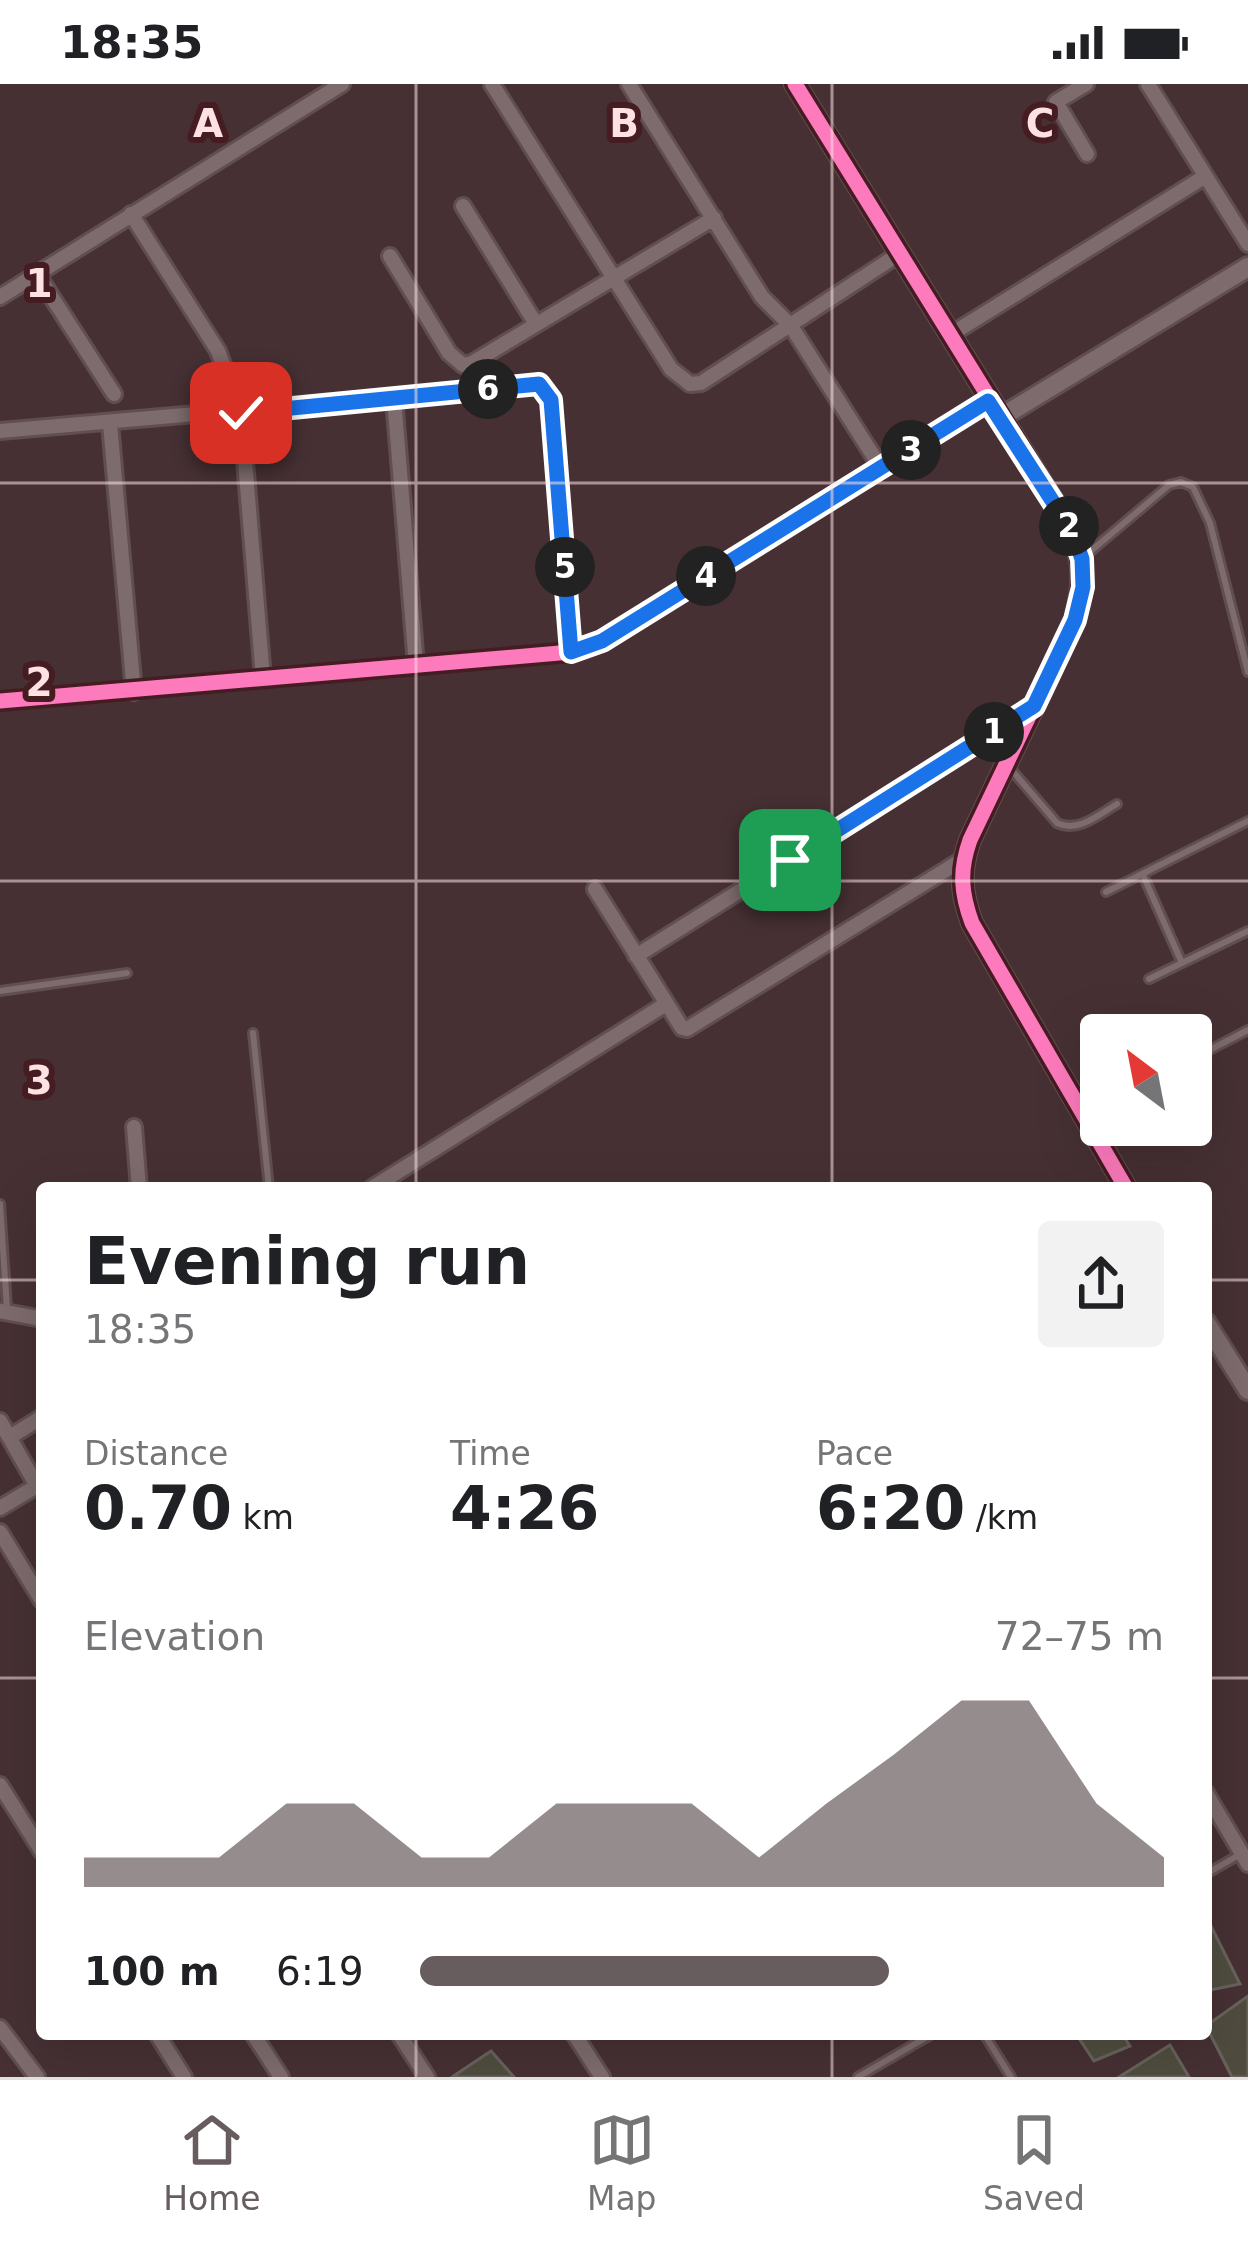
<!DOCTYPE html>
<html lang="en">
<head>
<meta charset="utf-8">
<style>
  :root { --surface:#fff; --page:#f2f2f2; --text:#202124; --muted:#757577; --line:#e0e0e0; --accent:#675c5e }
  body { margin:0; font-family:"DejaVu Sans",sans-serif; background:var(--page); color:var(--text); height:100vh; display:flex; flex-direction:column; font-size:45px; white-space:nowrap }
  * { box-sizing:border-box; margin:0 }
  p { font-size:39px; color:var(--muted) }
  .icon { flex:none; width:66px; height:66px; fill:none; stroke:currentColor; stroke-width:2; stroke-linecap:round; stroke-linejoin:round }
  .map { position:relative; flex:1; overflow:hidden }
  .sheet { position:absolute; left:36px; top:1098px; width:1176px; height:858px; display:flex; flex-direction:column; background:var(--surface); border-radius:12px; box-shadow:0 12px 48px #0002 }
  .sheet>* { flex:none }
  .needle { width:78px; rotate:328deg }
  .controls { position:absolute; left:1080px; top:930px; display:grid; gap:24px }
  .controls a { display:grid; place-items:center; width:132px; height:132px; border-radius:12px; background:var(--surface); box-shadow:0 12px 48px #0002; font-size:60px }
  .pin { position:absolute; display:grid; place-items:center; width:102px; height:102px; color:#fff; margin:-51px; border-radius:24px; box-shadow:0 6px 18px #0006 }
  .km { position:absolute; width:60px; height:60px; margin:-30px; border-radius:50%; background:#222; color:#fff; font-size:33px; line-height:60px; text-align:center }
  .round { display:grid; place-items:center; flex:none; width:126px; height:126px; border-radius:12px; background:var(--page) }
  .summary { display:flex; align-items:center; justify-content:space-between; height:204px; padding:0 48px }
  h1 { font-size:66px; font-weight:700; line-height:90px }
  .metrics { display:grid; grid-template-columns:repeat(3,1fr); gap:18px; height:204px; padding:12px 48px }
  .metrics div { display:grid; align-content:center }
  .metrics b { font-size:60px; font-weight:700 }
  .metrics small { font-size:33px; font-weight:400 }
  .metrics p { font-size:33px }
  .chart { height:336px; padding:24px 48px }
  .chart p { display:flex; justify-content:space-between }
  .chart svg { width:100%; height:216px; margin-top:12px; fill:var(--accent); opacity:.7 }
  ul { padding:0 48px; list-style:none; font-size:39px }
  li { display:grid; grid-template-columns:192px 144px 1fr; align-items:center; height:90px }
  li i { height:30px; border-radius:15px; background:var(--accent) }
  .status { display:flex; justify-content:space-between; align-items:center; height:84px; padding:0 60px; background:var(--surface); direction:ltr }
  .status svg { height:33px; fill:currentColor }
  .tab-bar { display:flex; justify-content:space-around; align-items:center; height:168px; border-top:3px solid var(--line); background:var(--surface); font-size:33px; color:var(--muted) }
  .tab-bar a { display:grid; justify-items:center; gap:6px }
  .tab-bar .selected { color:var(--accent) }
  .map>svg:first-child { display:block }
</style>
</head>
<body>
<div class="status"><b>18:35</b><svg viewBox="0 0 49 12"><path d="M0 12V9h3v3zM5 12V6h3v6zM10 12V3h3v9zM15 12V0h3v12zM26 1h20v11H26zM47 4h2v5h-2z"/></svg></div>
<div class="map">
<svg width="1248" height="1993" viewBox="0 0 1248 1993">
  <rect width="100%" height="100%" fill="#463033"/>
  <path fill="#4f4c3f" stroke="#68625c" stroke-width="3" d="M1206,1832L1240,1900L1210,1906L1206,1898Z
    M1248,1912V1993H1232L1206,1942Z
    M1076,1950H1122L1130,1962L1094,1977Z
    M1170,1961L1189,1993H1119Z
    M491,1967L514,1993H452Z"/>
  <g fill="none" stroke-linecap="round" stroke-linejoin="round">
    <defs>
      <path id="lane" d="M1085,472L1169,401L1181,398L1193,403L1210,439L1248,588
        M1010,684L1057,739C1078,749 1098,731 1117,720
        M1143,791L1182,879
        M1106,808L1248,737
        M1149,895L1248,847
        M0,907L127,889
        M253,949L269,1104
        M1196,973L1248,946
        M0,1120L7,1224
        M1206,1790L1239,1771
        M984,1950L1011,1993
        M858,1993L932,1950"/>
      <path id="street" d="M492,0L671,285L690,300L701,299L899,170
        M629,0L762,213L791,242L881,384
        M1086,0L1056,18L1087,70
        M1148,0L1248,160
        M463,122L536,240
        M131,130L218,267L241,329L263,594
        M390,172L449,269L463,281L472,279L714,134
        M37,190L114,310
        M0,213L342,0
        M950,251L1204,93
        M394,315L416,581
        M110,340L134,608
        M0,347L539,300L551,316L571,568
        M0,617L571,568L602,557L989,317
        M595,805L682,944L687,945L962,776
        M636,872L1033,623
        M134,1043L139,1104
        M372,1104L666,920
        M0,1227L42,1235
        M0,1337L37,1402
        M10,1353L42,1333
        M0,1424L42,1399
        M0,1448L42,1517
        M0,1701L42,1768
        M1206,1709L1248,1780
        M0,1944L37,1993
        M157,1950L184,1993
        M253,1950L281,1993
        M399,1950L427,1993
        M574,1950L602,1993"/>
      <path id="secondary" d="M795,0L1073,449C1085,481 1083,503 1075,536L970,756C959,787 961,809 972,839L1126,1104
        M1000,334L1248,183
        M1206,1239L1248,1306"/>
    </defs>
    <use href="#lane" stroke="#614e50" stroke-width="12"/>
    <use href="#street" stroke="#614e50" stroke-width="20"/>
    <use href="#secondary" stroke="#614e50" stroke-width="24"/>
    <use href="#lane" stroke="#7d6b6d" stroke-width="6"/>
    <use href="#street" stroke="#7d6b6d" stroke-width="14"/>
    <use href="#secondary" stroke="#7d6b6d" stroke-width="18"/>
    <defs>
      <path id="cycleway" d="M795,0L1073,449C1085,481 1083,503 1075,536L970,756C959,787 961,809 972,839L1126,1104
        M0,617L571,568L602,557L989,317"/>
    </defs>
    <use href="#cycleway" stroke="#451c22" stroke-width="22"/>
    <use href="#cycleway" stroke="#fd7abc" stroke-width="15"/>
  </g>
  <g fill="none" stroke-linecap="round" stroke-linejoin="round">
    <defs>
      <path id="route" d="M241,329L539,300L551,316L571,568L602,557L988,317L1073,449L1082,475L1083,503L1075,536L1034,622L790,776"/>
    </defs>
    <use href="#route" stroke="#fff" stroke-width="24"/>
    <use href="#route" stroke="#1a73e8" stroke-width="15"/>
  </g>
  <path fill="none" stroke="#fee1e3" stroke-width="3" stroke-opacity="0.55" d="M416,0V1104M832,0V1104M0,399H1248M0,797H1248M0,1196H42M1206,1196H1248M0,1594H42M1206,1594H1248M416,1950V1993M832,1950V1993"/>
  <g font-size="39" text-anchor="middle" font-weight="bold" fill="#fee1e3" stroke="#451c22" stroke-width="12" stroke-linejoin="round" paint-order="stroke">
    <text x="208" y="53">A</text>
    <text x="624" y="53">B</text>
    <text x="1040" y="53">C</text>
    <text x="39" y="213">1</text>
    <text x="39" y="612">2</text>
    <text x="39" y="1010">3</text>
  </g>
</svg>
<div class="controls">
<a><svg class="needle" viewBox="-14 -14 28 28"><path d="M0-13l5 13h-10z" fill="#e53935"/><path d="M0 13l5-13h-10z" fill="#757577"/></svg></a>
</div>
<div class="pin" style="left:790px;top:776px;background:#1e9e55"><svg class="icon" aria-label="arrive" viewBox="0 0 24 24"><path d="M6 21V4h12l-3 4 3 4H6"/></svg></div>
<div class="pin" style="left:241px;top:329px;background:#d93025"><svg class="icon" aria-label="check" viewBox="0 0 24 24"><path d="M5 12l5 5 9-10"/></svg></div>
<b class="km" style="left:994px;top:648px">1</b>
<b class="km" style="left:1069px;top:442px">2</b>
<b class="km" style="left:911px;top:366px">3</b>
<b class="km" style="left:706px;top:492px">4</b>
<b class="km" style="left:565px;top:483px">5</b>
<b class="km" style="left:488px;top:305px">6</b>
<section class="sheet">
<div class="summary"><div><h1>Evening run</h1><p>18:35</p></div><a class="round"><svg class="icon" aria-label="share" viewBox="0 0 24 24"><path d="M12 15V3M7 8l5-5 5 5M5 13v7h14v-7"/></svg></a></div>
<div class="metrics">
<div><p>Distance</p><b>0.70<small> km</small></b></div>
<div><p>Time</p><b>4:26</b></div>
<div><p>Pace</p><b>6:20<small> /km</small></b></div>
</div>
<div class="chart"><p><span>Elevation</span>72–75 m</p>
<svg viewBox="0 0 160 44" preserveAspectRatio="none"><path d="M0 44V38L10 38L20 38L30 27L40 27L50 38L60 38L70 27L80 27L90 27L100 38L110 27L120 17L130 6L140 6L150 27L160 38V44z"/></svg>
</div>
<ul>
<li><b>100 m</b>6:19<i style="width:63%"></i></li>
</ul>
</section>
</div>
<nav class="tab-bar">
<a class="selected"><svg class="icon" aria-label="home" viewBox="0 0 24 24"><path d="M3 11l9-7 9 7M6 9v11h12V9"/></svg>Home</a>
<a><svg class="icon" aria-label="map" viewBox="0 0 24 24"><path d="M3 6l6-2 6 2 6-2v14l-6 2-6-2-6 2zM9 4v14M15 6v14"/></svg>Map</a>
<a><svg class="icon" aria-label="saved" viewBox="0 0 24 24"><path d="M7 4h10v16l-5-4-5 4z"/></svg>Saved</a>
</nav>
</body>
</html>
